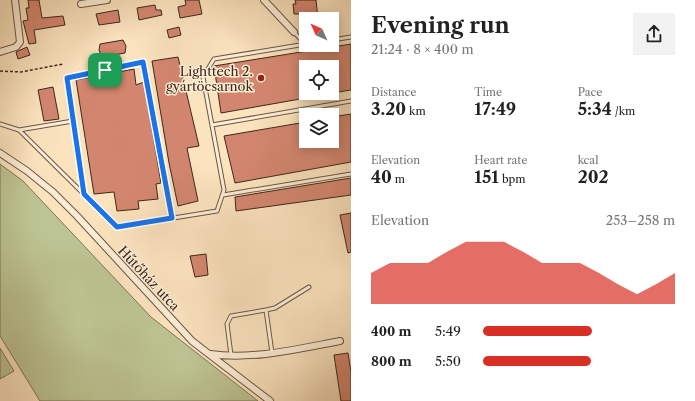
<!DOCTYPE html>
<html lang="en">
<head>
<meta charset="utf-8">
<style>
  :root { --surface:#fff; --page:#f2f2f2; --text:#222; --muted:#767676; --accent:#d93025 }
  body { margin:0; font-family:"Libre Caslon Text",serif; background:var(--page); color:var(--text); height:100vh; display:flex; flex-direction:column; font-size:15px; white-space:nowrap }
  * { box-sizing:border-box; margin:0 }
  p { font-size:13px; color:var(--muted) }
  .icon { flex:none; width:22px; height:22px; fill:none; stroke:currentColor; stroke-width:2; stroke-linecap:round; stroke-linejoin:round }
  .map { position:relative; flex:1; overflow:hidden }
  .panel { display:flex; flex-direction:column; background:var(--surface); width:344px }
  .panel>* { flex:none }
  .needle { width:26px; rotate:315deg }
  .tools { position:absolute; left:299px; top:12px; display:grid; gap:8px }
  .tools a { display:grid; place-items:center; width:40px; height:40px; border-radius:0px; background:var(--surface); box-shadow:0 2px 10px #0003; font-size:20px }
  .pin { position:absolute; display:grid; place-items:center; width:34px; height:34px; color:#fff; margin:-17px; border-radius:8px; box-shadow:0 2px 6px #0006 }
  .round { display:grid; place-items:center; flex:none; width:42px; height:42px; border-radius:0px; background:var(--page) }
  .head { display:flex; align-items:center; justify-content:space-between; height:68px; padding:0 20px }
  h1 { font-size:22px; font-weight:700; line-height:30px }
  .stats { display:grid; grid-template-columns:repeat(3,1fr); gap:6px; height:68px; padding:4px 20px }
  .stats div { display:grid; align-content:center }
  .stats b { font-size:17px; font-weight:700 }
  .stats small { font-size:11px; font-weight:400 }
  .stats p { font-size:11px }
  .chart { height:112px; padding:8px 20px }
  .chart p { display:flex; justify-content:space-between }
  .chart svg { width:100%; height:72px; margin-top:4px; fill:var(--accent); opacity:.7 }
  ul { padding:0 20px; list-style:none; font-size:13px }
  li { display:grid; grid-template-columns:64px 48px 1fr; align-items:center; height:30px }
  li i { height:10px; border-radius:5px; background:var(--accent) }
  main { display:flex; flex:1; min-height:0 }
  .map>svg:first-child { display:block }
</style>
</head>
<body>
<main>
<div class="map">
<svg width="351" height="401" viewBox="0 0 351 401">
  <rect width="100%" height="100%" fill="#fbe3be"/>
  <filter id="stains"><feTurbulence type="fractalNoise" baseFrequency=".005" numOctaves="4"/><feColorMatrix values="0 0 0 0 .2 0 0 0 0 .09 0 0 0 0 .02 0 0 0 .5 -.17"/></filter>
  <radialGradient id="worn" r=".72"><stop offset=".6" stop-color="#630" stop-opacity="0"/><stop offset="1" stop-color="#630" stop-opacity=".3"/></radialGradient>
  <path fill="#bdc493" stroke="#7c7657" d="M0,164L23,181L151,317L258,401H40L0,336Z
    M0,348L14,371L0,379Z"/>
  <path fill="#d3866f" stroke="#3c271b" d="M28,0H39L42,18L63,16L65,25L34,30L36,43L29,44L23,21L28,20L26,8H29Z
    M185,0H199L202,14L180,18L178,7L186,5Z
    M295,0H316L318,19L300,20V14H294L293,4H296Z
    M155,5L156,10H161L162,15L139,20L137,8Z
    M118,10L120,22L99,25L96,14Z
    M179,27L181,35L169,38L167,30Z
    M123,40L126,46L125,53L102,57L99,50L100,44Z
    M351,44V90L332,93V67H306V98L221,113L214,66Z
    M27,47L30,55L18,59L16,52Z
    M178,57L199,146L187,148L198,201L178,206L169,163L152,61Z
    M134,69L136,85L144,82L161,183L156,184L158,199L138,201L139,209L117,211L114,192L94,194L76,80Z
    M53,87L59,119L44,121L38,90Z
    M351,114V162L235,183L224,136L306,122V141H332V117Z
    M351,178V195L236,211L235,197Z
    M351,213V252L348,253L340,215Z
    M206,254L208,275L195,277L190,256Z
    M348,353L351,372V401H341L334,355Z"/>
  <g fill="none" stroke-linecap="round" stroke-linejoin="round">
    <defs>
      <path id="lane" d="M294,32L305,44
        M332,40L351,37
        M73,121L67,78L143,62L172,218
        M0,124L19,130L117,227L217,211L224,190L203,77L214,59L306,44
        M212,125L351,101
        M19,130L73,121L84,194
        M223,195L351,174
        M266,310L275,308L309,287
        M231,355L227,324L231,316L266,310L272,353"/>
      <path id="street" d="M264,0L294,32
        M81,4L107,0
        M0,52L16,47L20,42L15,0
        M0,153L27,171L53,192L77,216L192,341L270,401
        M210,354C253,360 297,349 340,341"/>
    </defs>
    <use href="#lane" stroke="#6c5644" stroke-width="5"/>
    <use href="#street" stroke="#6c5644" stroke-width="8"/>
    <path stroke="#3c271b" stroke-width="1.5" stroke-dasharray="3 2" stroke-linecap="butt" d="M0,71L21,72L63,64"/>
    <use href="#lane" stroke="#fcedd5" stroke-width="3"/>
    <use href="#street" stroke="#fcedd5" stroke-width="6"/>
  </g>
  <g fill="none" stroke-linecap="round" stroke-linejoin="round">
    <defs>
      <path id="route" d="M143,62L172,218L117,227L84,194L67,78Z"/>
    </defs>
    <use href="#route" stroke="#fff" stroke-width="8"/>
    <use href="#route" stroke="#1a73e8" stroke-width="5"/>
  </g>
  <circle fill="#8f2418" stroke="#fcedd5" stroke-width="1.5" cx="261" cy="78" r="4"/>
  <g text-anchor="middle" stroke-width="3" stroke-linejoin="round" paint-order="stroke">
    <g font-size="13" fill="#3c271b" stroke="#fcedd5" text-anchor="end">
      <text x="253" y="76">Lighttech 2.<tspan x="253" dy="15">gyártöcsarnok</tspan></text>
    </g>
    <g font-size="13" fill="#3c271b" stroke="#fcedd5">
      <text transform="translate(149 278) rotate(47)" y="5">Hűtőház utca</text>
    </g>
  </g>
  <rect width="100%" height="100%" filter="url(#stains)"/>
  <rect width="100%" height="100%" fill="url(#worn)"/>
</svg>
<div class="tools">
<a><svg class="needle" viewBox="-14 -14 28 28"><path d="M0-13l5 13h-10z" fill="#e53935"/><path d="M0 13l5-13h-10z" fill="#767676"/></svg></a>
<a><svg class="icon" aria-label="locate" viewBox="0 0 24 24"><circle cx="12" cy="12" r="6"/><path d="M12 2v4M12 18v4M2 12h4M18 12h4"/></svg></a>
<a><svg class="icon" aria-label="layers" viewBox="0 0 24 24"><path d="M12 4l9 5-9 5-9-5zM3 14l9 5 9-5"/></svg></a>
</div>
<div class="pin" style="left:105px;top:70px;background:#1e9e55"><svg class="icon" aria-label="arrive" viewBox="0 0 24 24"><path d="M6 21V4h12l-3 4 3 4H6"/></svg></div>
</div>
<section class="panel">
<div class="head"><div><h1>Evening run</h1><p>21:24 · 8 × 400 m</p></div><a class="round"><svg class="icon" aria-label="share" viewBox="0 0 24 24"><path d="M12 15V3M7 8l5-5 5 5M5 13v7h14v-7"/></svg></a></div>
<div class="stats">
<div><p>Distance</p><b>3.20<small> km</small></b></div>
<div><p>Time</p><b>17:49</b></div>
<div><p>Pace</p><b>5:34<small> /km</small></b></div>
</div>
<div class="stats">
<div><p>Elevation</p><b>40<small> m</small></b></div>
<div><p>Heart rate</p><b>151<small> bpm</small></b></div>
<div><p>kcal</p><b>202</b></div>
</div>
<div class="chart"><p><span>Elevation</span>253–258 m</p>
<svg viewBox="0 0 160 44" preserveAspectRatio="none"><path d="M0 44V25L10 19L20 19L30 19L40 12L50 6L60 6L70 6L80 12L90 19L100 19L110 19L120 25L130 32L140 38L150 32L160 25V44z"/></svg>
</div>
<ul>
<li><b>400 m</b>5:49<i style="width:57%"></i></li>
<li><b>800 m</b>5:50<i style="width:56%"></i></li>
</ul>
</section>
</main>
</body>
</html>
